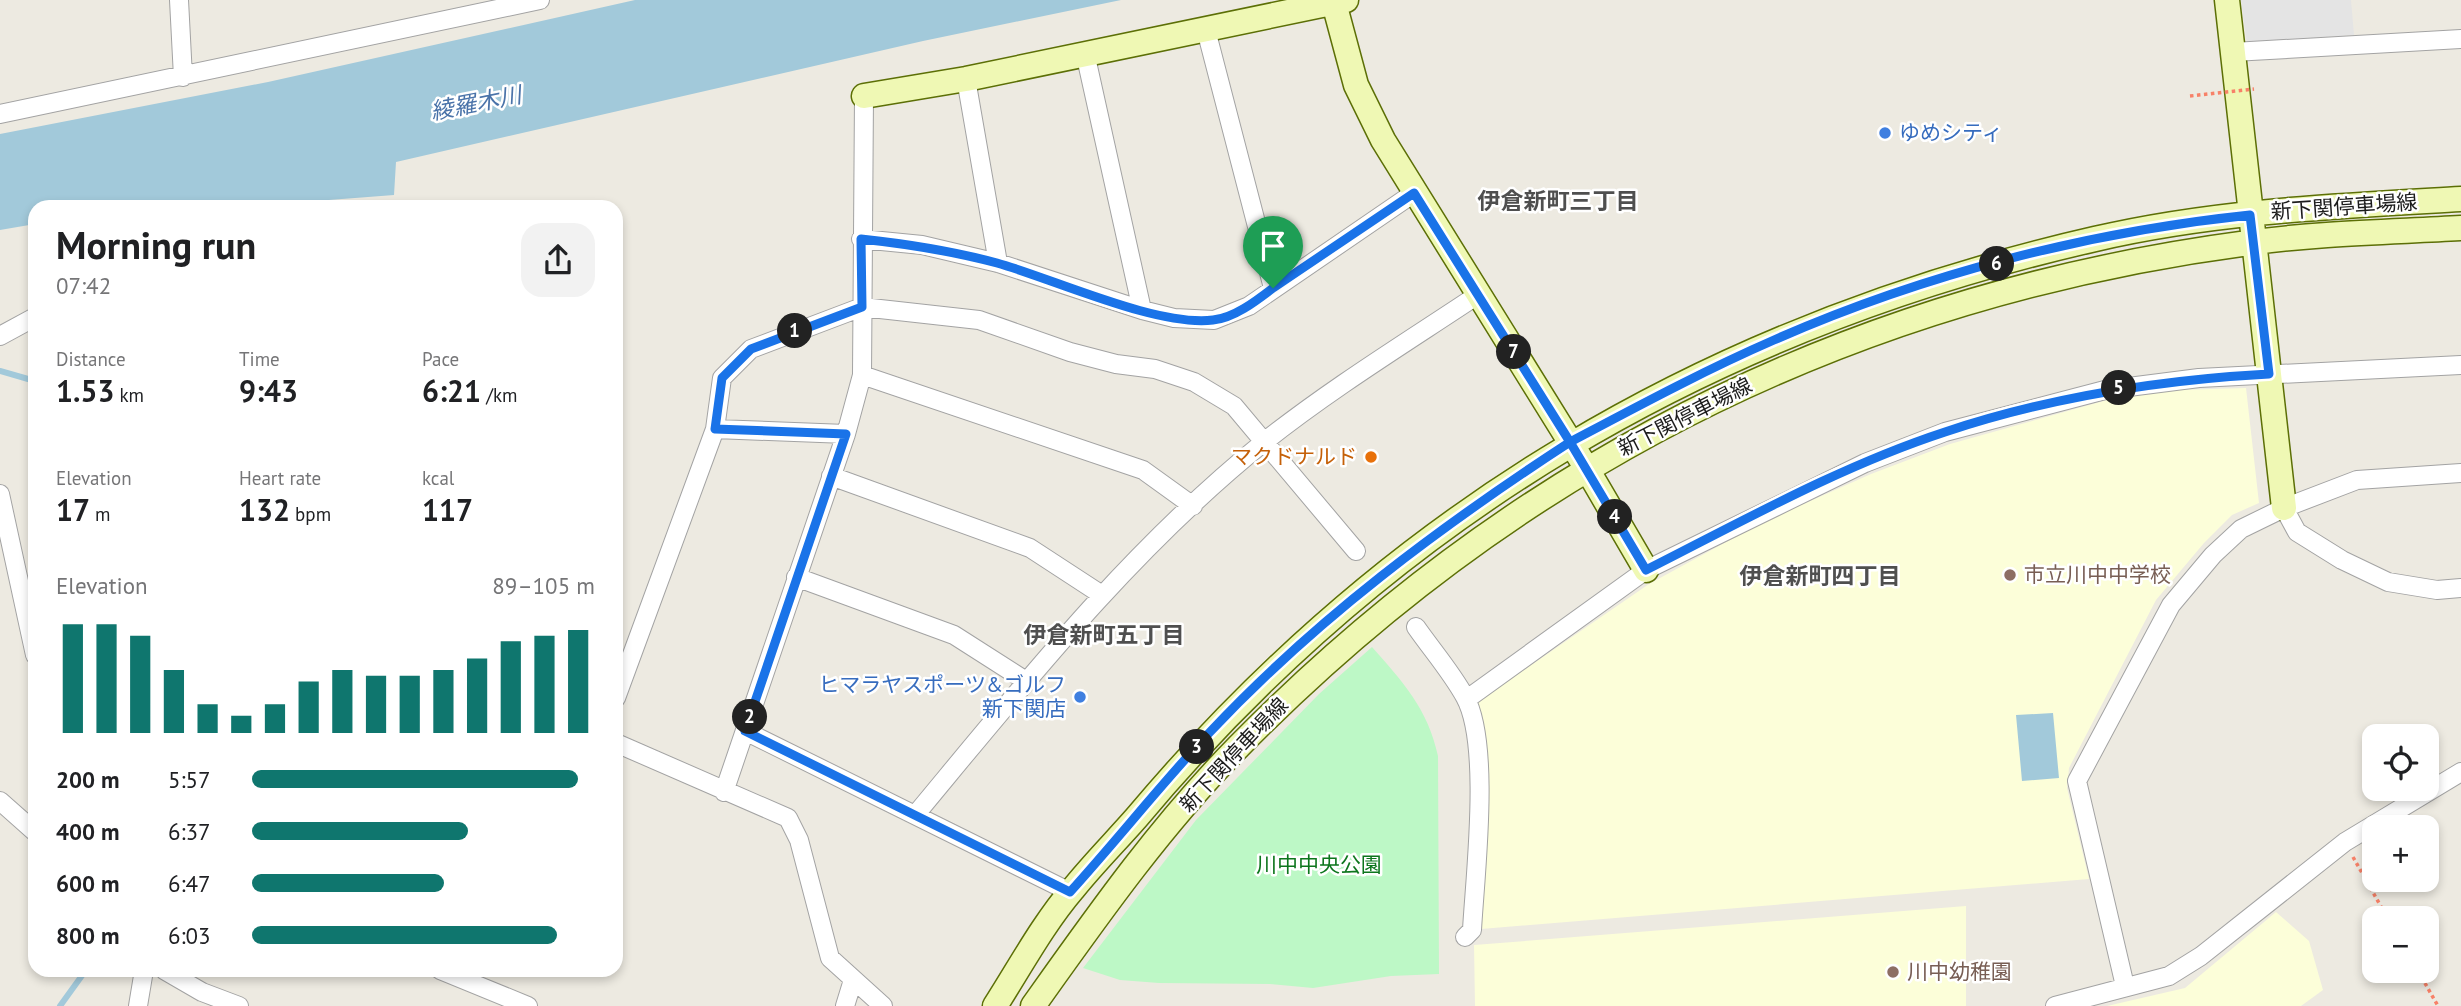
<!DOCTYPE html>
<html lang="en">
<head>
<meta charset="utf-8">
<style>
  :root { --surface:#fff; --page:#f2f2f2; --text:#202124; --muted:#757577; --accent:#0f766e }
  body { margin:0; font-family:"PT Sans","Noto Sans JP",sans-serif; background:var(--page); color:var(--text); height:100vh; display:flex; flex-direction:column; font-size:26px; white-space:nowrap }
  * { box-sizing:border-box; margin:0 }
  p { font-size:23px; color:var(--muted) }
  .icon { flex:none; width:38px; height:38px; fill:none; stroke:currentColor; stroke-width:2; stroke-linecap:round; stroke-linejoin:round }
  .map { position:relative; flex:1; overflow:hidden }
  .sheet { position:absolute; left:28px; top:200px; width:595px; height:777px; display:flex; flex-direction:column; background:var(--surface); border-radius:21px; box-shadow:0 4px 10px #0003 }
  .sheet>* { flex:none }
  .buttons { position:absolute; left:2362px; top:724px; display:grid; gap:14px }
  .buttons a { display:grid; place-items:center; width:77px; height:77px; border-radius:14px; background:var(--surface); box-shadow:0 4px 10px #0003; font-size:35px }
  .pin { position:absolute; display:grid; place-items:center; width:60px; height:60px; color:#fff; margin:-72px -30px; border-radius:50% 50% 50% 0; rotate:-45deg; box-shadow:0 0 7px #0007 }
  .pin .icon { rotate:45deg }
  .km { position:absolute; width:35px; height:35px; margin:-18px; border-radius:50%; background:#222; color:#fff; font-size:19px; line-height:35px; text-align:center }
  .round { display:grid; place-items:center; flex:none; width:74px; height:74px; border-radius:21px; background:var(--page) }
  .headline { display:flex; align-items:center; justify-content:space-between; height:119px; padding:0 28px }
  h1 { font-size:38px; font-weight:600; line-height:52px }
  .stats { display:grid; grid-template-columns:repeat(3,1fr); gap:10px; height:119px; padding:7px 28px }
  .stats div { display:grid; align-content:center }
  .stats b { font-size:30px; font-weight:600 }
  .stats small { font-size:19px; font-weight:400 }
  .stats p { font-size:19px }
  .chart { height:196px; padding:14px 28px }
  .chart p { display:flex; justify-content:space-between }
  .chart svg { width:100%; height:126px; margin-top:7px; stroke:var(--accent); stroke-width:6 }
  ul { padding:0 28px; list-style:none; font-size:23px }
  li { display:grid; grid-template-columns:112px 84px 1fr; align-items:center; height:52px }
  li i { height:18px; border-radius:9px; background:var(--accent) }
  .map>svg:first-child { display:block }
</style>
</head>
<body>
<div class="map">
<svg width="2461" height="1006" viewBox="0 0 2461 1006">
  <rect width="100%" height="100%" fill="#edeae1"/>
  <path fill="#fcfed9" d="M2246,388L2259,503L2232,515L2204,543L2156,600L2069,768L2067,788L2089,879L1481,929L1486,808L1476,703L1649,584L1761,523L1871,474L1950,444L2107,400L2176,390Z
    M1966,906V1006H1475L1474,945Z
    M2276,912L2309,941L2323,990L2301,1006H2107L2185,988Z"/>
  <path fill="#bdf8c6" d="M1372,647C1403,682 1428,709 1438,756L1439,974L1391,976L1313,988L1270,984L1159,983L1120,980L1083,968L1196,820L1319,694Z"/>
  <path fill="#e4e4e4" d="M2241,0H2351L2354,35L2247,43Z"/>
  <path fill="#a2c9da" d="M635,0H1121L923,41L396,162L394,195L250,206H35V224L0,230V134L268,82Z
    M2053,713L2059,778L2022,781L2016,715Z"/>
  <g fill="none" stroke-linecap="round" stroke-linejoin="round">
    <path stroke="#a2c9da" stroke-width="6" d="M0,371L35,381
      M60,1006L86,970"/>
    <defs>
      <path id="street" d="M179,0L183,77
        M1206,30L1273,288
        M2233,52L2461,39
        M1085,53L1142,310
        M966,79L998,263
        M0,114L540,0
        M861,239L922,245L998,263L1142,310L1174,318L1214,320L1249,306L1414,193
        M0,336L35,317
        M862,375L1143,470L1193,506
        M715,429L846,434
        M831,476L1030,548L1102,595
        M0,494L35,655
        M2284,508L2297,532L2342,560L2388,582L2437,590L2461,588
        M796,577L954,635L1026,681
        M1416,627C1432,650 1452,673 1465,697C1491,744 1475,875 1472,930L1465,937
        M616,698L715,429L722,378L751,349L862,307L979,320L1070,352L1116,364L1155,369L1194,382L1234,406L1356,551
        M1467,699L1646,570L1865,463L1945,432L2105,390L2199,378L2461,365
        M745,731L1070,892
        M616,743L788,818L799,840L830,958L883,1006
        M724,792L846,434L862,375L864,96
        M0,801L35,832
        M916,814C1024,684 1131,549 1264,442C1332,388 1407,342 1479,294
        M164,970L202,992L239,1006
        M440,970L528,1006
        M2125,986L2077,781L2171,605L2213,555L2241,529L2284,508L2357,480L2461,473
        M138,1006L144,970
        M845,1006L853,980
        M2055,1006L2169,976L2201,956L2345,842L2461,772"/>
      <path id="secondary" d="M2227,0L2284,508
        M1334,3L1356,85L1383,140L1587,469L1646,570
        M864,96L966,79L1346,0
        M995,1006C1020,967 1043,924 1073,889C1093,864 1116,841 1137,817C1392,513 1710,327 2095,239C2215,211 2339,206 2461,199
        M1033,1006C1097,916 1161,825 1239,746C1518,462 1854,295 2248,243C2318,233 2391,232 2461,228"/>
    </defs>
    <use href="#street" stroke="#a3a3a3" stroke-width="20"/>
    <use href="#secondary" stroke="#5c6f06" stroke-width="27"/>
    <path stroke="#f78168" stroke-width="3.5" stroke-dasharray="3.5 3.5" stroke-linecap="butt" d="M2353,857L2388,919
      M2418,971L2438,1006"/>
    <use href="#street" stroke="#fff" stroke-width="18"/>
    <use href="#secondary" stroke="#eff8b4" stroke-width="24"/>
    <path stroke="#f78168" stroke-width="3.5" stroke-dasharray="3.5 3.5" stroke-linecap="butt" d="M2190,96L2254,89"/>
  </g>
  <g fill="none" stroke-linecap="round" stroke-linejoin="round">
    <defs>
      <path id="route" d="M1273,288C1256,301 1234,318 1213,320C1157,327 1054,279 997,263C952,251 908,244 861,239L862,307L751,349L722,378L715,429L846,434L745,731L1070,892C1118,839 1162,783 1210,732C1316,619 1441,526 1570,442L1646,570C1743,521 1841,466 1945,432C2050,397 2158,380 2269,374L2250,215C2088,232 1924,274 1774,340C1705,370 1638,406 1570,442L1414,193L1273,288"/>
    </defs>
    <use href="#route" stroke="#fff" stroke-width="14"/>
    <use href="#route" stroke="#1a73e8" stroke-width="9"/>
  </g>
  <g fill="#3f7fe0" stroke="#fff" stroke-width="2.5">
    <circle cx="1885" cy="133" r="7"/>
    <circle cx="1080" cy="697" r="7"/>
  </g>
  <circle fill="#e8710a" stroke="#fff" stroke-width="2.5" cx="1371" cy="457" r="7"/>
  <g fill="#8d6e63" stroke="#fff" stroke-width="2.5">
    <circle cx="2010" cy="575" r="7"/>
    <circle cx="1893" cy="972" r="7"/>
  </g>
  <g text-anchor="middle" stroke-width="5" stroke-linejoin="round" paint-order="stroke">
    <g font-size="21" fill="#366cbe" stroke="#fff" text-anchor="start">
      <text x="1899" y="140">ゆめシティ</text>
      <text x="1066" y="692" text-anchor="end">ヒマラヤスポーツ&amp;ゴルフ<tspan x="1066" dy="24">新下関店</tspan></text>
    </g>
    <g font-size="21" fill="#1c1c1c" stroke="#fff">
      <text transform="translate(2344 207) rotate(-4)" y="7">新下関停車場線</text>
      <text transform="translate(1685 417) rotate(-27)" y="7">新下関停車場線</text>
      <text transform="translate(1234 755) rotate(-47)" y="7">新下関停車場線</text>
    </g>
    <g font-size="21" fill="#c56008" stroke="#fff" text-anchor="end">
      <text x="1357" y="464">マクドナルド</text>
    </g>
    <g font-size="21" fill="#785e54" stroke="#fff" text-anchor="start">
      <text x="2024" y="582">市立川中中学校</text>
      <text x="1907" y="979">川中幼稚園</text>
    </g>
    <g font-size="21" fill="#0d761d" stroke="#fff">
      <text x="1319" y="872">川中中央公園</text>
    </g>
    <g font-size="23" font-style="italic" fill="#4a73a9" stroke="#fff">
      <text transform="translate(476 103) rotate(-11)" y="8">綾羅木川</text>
    </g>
    <g font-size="23" font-weight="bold" fill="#4f4f4f" stroke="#fff">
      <text x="1558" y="209">伊倉新町三丁目</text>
      <text x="1820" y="584">伊倉新町四丁目</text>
      <text x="1104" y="643">伊倉新町五丁目</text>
    </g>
  </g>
</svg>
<div class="buttons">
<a><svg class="icon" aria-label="locate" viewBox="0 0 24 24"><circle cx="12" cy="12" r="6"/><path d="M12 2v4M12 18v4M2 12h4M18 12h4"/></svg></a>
<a>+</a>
<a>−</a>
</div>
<div class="pin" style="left:1273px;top:288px;background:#1e9e55"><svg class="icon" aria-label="arrive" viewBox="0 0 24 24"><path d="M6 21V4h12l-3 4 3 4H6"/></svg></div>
<b class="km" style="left:795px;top:331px">1</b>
<b class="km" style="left:750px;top:717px">2</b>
<b class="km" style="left:1197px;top:747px">3</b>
<b class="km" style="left:1615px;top:517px">4</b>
<b class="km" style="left:2119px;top:388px">5</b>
<b class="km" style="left:1997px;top:264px">6</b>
<b class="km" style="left:1514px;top:352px">7</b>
<section class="sheet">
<div class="headline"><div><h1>Morning run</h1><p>07:42</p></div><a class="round"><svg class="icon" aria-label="share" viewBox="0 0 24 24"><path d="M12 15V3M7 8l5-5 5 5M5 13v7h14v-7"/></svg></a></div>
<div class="stats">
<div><p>Distance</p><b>1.53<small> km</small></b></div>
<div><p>Time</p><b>9:43</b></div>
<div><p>Pace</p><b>6:21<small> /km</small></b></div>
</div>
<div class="stats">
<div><p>Elevation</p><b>17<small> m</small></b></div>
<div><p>Heart rate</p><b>132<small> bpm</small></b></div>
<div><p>kcal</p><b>117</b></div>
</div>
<div class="chart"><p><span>Elevation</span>89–105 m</p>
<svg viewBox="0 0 160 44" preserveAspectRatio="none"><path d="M5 44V6M15 44V6M25 44V10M35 44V22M45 44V34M55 44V38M65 44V34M75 44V26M85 44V22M95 44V24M105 44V24M115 44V22M125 44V18M135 44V12M145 44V10M155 44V8"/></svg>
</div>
<ul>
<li><b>200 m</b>5:57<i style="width:95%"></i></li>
<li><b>400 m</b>6:37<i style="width:63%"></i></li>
<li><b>600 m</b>6:47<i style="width:56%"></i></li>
<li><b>800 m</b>6:03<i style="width:89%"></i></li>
</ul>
</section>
</div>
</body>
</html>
